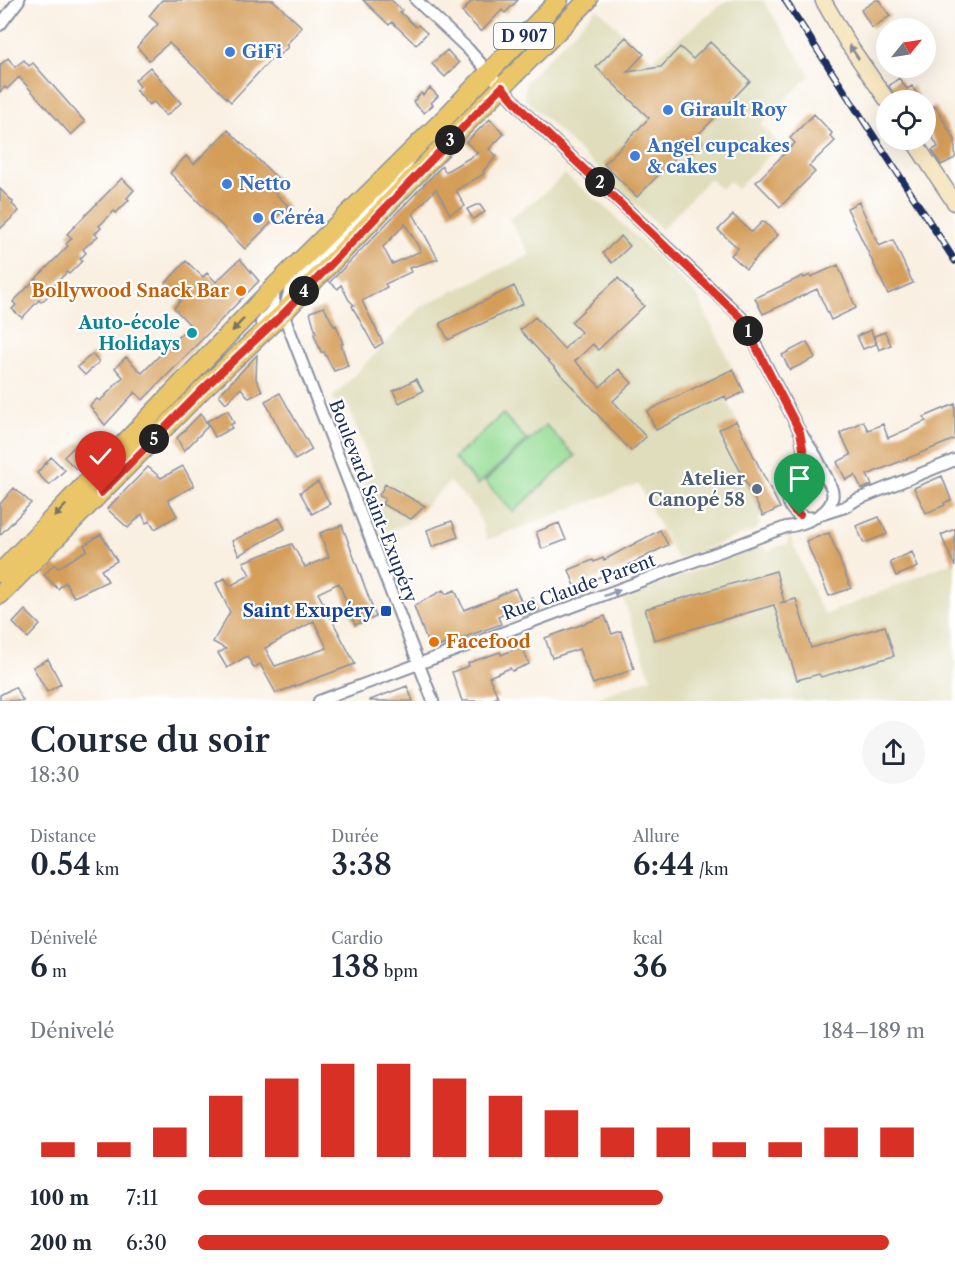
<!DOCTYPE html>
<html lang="fr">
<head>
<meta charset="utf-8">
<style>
  :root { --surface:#fff; --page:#f6f6f7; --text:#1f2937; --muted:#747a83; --accent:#d93025 }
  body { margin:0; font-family:"Libre Caslon Text",serif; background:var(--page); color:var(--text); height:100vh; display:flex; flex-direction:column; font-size:22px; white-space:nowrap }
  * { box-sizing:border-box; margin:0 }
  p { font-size:20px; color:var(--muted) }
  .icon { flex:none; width:33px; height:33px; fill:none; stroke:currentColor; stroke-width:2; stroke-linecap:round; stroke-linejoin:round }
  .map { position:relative; height:701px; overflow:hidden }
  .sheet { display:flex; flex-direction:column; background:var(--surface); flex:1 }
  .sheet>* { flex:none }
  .needle { width:39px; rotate:60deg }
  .tools { position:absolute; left:876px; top:18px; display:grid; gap:12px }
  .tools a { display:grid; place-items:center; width:60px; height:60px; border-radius:50%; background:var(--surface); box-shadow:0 6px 24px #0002; font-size:30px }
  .pin { position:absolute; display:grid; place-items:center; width:51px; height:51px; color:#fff; margin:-62px -26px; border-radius:50% 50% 50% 0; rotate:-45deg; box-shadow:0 0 6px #0007 }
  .pin .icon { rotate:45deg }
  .km { position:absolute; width:30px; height:30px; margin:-15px; border-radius:50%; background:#222; color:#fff; font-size:16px; line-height:30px; text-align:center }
  .round { display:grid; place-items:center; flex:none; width:63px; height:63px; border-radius:32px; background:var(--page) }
  .overview { display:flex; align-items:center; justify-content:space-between; height:102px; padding:0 30px }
  h1 { font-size:33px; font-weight:600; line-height:45px }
  .stats { display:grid; grid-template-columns:repeat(3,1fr); gap:9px; height:102px; padding:6px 30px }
  .stats div { display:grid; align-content:center }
  .stats b { font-size:30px; font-weight:600 }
  .stats small { font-size:16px; font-weight:400 }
  .stats p { font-size:16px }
  .chart { height:168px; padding:12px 30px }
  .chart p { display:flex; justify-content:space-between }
  .chart svg { width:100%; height:108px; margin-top:6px; stroke:var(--accent); stroke-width:6 }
  ul { padding:0 30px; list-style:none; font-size:20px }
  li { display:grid; grid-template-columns:96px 72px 1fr; align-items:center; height:45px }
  li i { height:15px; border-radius:8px; background:var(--accent) }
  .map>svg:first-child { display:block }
</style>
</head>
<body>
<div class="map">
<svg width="955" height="701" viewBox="0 0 955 701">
  <rect width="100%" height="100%" fill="#fff"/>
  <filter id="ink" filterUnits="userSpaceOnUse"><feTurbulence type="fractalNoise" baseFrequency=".0167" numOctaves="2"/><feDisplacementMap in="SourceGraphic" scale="12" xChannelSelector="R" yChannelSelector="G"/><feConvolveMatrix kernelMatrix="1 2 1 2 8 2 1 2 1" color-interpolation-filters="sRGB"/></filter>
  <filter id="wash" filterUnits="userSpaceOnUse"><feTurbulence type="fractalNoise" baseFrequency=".008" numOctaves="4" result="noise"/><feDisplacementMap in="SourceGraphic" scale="24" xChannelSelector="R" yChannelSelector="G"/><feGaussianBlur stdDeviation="1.35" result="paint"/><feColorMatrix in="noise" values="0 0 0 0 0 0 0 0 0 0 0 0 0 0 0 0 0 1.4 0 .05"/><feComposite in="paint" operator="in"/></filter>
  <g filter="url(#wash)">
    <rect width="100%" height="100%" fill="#f9f0e2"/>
    <path fill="#dfddbb" d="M727,0H763L810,75L761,125L780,144L737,189L729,181L721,189L709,179L662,229L525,99V82L597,8L652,60Z
      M564,174L604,206L698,297L744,392L727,401L780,508L759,518L760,524L756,530L677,559L638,484L487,540L477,510L450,482L406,524L384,532L366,483L373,472L347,403L334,402L332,398L422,306L530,255L509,219L548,190Z
      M790,535L817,602L825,615L955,561V701H588L651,678L623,598L761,546L768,551L780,546L787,544Z"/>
    <path fill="#97dd96" stroke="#59867a" stroke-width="1.5" d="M503,414L527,440L478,485L454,458Z
      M546,425L575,456L513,512L485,481Z"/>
    <g id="blocks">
      <path fill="#d49d59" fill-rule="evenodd" d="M162,0H273L302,27L286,45L288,47L276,58L274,56L231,102L169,43L149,60L137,47L158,24L149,16Z
        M363,0H391L402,10L400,12L416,27L418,25L427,33L416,45L392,22L389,25Z
        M473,0H518L505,13L502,10L481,32L462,12Z
        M876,0H879L890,16L872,28L861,10Z
        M626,37L644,54L627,72L661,67L680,47L693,59L710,42L750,81L695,138L700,143L688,155L683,150L637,197L604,164L649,118L596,67Z
        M447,50L459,63L445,77L432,64Z
        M8,58L15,67L24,60L29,66L33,63L85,122L71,135L19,77L7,89L5,87L0,92V65Z
        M150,67L181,103L166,116L154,102L149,105L136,90L140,86L135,80Z
        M899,78L907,89L912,86L921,100H897L889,86Z
        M430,88L438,96L431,103L433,105L424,113L413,102L421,93L423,95Z
        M935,106L955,140V158L941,165L932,150L938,147L926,125V112Z
        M814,114L832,133L830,136L835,141L809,166L815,172L780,207L756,182L795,143L790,138Z
        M490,119L504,134L489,149L497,156L483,171L484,174L456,190L465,206L450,214L436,189L413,213L438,259L409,268L411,272L385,284L387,287L362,301L383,343L375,348L352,306L354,305L349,300L341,285L338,289L330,282L442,166L445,172L478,153L466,142ZM405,224L421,251L392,264L383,247Z
        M228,130L278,179L270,188L288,206L245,249L170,173L186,156L194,164Z
        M122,178L134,190L127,198L129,200L116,213L114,211L99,226L101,228L95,234L98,236L83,249L86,253L80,259L82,261L69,274L67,272L52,287L54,289L46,298L41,302L39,300L22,318L12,309L16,305L13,302L68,246L66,244L72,238L67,234Z
        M0,189L13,202L12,204L19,211L0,229Z
        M859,202L879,246L893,240L913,283L888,294L847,208Z
        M476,205H480L485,212L473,219L467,209Z
        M733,215L752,232L763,221L778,235L746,269L731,255L738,248L718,230Z
        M621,236L630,246L612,263L603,253Z
        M240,259L259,281L143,400L135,392L105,425L90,406L97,399L100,401L123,377L115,368L126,357L142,373L190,325L174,308L181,300L165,284L186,261L203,277L207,273L216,282Z
        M838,265L856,308L831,320L817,289L763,314L755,298L803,276L804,278L810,275L811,277Z
        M618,278L644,306L598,350L593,344L575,361L600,387L619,369L632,383L613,401L646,437L631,451L520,330L535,317L564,349L581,332L571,322Z
        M514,286L523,304L448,340L440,323Z
        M324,307L334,326L336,325L343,344H341L348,366L334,371L324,352H321L314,334L316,333L310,312Z
        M871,330L876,344L863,349L857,336Z
        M885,332L891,345L879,350L874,336Z
        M807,342L815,358L790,370L782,355Z
        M92,354L99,362L85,375L77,367Z
        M257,355L256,379L262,391L249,398L241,388L226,403L219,395Z
        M733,369L744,392L727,400L725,396L656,430L647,411Z
        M416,379L423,391L399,403L393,391Z
        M280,393L312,450L295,460L265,401Z
        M955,404V439L867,475L872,485L862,489L855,475L846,480L837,462L851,455L840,433L863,421L868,430L883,424L888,438L926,421L924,417Z
        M228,410L234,423L230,425L232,428L215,437L207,421Z
        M201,413L208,426L184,451L177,438Z
        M736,421L780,508L763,516L719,429Z
        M95,433L102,441L76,469L64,457L79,442L82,444Z
        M51,457L65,470L49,485L37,473Z
        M183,466L194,486L168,500L177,516L155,529L150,521L146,523L142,514L128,528L107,509L148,467L161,478Z
        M942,476L951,500L944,503L945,505L926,513L914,488Z
        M318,482L330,504L312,514L300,492Z
        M385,484L425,506L411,519L382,504L385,499L379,496Z
        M14,488L31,503L0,535V504Z
        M879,517L887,534L864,543L856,526Z
        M279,518L285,529L239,555L232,541Z
        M452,521L458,537L432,547L427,530Z
        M559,523L566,540L542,549L536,532Z
        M342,525L376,617L355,625L339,583L318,593L355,664L276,693L260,664L254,668L247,656L227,668L218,653L226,649L213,642L230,612L216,583L225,578L230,586L250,575L243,562L292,544L305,567L329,557L320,533ZM314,621L327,648L275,666L265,648Z
        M955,529V567L941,535Z
        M660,530L668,545L617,571L575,586L569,570L593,560L594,562L603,558L604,560Z
        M829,533L851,588L829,596L806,541Z
        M101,534L117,561L101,570L108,581L74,597L65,582L58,589L44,575L54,564L58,568L87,550L84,545Z
        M912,552L918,567L896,576L890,562Z
        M776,571L784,602L780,603L796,599L811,648L885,626L894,656L821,677L819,674L797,680L774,605L654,640L645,609Z
        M515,588L522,603L533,598L539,610L523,616L519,607L498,617L501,624L437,647L428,644L414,606L443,590L446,594L455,590L464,610L498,597V596Z
        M25,610L40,625L28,638L13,623Z
        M605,616L612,634L621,631L634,669L593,684L579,649L552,658L545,638Z
        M522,646L529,664L512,671L510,668L489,677L498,697L489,701H462L452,672L469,666L468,663L500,652L501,655Z
        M48,659L61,684L47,692L33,667Z
        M407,686L413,701H370V700Z
        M15,687L23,701H0V695Z"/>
    </g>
  </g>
  <g filter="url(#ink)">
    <use href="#blocks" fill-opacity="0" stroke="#8a90a0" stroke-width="1.5"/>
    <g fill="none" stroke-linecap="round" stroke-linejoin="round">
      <defs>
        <path id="street" d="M416,0L468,49L525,113L742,318L800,432L816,456L828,480
          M0,25L19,0
          M285,307L291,285L402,175L410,158
          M283,313L433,701
          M261,323L273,309L275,286
          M801,438L805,458L803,473
          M823,514L845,507L856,500L955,460
          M319,701C474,643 630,586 786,527C805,525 845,509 829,483C826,478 821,474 815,472C781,465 776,524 817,517"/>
        <path id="secondary" d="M823,0L847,42L887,100
          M913,140L955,203"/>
        <path id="primary" d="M0,573L275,286L437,126L559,0
          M0,595L202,390L283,313L432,158L588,0"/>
      </defs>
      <use href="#street" stroke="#8a90a0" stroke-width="14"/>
      <use href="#secondary" stroke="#8a90a0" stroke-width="18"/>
      <use href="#primary" stroke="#8a90a0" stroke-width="21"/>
      <use href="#street" stroke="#fff" stroke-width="10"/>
      <use href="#secondary" stroke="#f7e8c3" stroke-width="15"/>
      <use href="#primary" stroke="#ebc669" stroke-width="18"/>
      <defs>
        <path id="rail" d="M785,0L955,261"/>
      </defs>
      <use href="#rail" stroke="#1b2f5e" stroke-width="7"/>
      <use href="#rail" stroke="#fff" stroke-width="4.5" stroke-dasharray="14" stroke-linecap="butt"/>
    </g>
    <defs><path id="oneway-solid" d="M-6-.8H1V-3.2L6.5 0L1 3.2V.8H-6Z" transform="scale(1.5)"/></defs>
    <use fill="#898c90" href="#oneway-solid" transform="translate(854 52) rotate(-124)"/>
    <g fill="#797363">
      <use href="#oneway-solid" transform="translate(238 325) rotate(133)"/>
      <use href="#oneway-solid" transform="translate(60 511) rotate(134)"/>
    </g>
    <use fill="#8d97ae" href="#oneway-solid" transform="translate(612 593) rotate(-20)"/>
  </g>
  <g fill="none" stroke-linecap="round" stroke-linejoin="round" filter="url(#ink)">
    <defs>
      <path id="route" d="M101,493L202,390L284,313L502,87L525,113L741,318L800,432L805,459L803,473C784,481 782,505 800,515"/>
    </defs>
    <use href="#route" stroke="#fff" stroke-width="12"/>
    <use href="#route" stroke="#d93025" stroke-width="8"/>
  </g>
  <g fill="#3f7fe0" stroke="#fff" stroke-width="2">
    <circle cx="230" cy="52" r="6"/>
    <circle cx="668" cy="110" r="6"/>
    <circle cx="635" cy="156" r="6"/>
    <circle cx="227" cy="184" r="6"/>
    <circle cx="258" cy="218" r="6"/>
  </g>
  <g fill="#e8710a" stroke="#fff" stroke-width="2">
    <circle cx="241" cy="291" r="6"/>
    <circle cx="434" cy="642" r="6"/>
  </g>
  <circle fill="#0f9aa8" stroke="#fff" stroke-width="2" cx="192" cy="333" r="6"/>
  <circle fill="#5c6f8a" stroke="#fff" stroke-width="2" cx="757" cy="489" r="6"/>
  <rect fill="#1a4fb4" stroke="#fff" stroke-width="2" x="380" y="605" width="12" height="12" rx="3"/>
  <g text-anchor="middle" stroke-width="4.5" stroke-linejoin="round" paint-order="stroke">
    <rect fill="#fff" stroke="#5f6d8e" stroke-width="1.5" x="494" y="23" width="60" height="26" rx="4.5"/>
    <g font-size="16" font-weight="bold" fill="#1b2f5e">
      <text x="524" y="42">D 907</text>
    </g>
    <g font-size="18" font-weight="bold" fill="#366cbe" stroke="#fff" text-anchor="start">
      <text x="242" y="58">GiFi</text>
      <text x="680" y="116">Girault Roy</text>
      <text x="647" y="152">Angel cupcakes<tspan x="647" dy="21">&amp; cakes</tspan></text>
      <text x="239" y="190">Netto</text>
      <text x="270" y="224">Céréa</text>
    </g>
    <g font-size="18" font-weight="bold" fill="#c56008" stroke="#fff" text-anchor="end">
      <text x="229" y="297">Bollywood Snack Bar</text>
      <text x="446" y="648" text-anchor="start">Facefood</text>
    </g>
    <g font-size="18" font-weight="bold" fill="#0d838f" stroke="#fff" text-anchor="end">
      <text x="180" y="329">Auto-école<tspan x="180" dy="21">Holidays</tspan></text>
    </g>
    <g font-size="18" font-weight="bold" fill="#4e5e75" stroke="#fff" text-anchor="end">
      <text x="745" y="485">Atelier<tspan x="745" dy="21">Canopé 58</tspan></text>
    </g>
    <g font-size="18" fill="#1b2f5e" stroke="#fff">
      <text transform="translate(373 501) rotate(69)" y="6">Boulevard Saint-Exupéry</text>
      <text transform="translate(579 587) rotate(-20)" y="6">Rue Claude Parent</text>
    </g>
    <g font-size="18" font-weight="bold" fill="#164399" stroke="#fff" text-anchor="end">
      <text x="374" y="617">Saint Exupéry</text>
    </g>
  </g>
</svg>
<div class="tools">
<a><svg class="needle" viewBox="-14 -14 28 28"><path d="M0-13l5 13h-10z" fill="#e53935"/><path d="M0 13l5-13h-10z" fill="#747a83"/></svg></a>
<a><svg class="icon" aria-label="locate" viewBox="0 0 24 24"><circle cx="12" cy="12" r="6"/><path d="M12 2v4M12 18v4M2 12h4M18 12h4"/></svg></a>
</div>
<div class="pin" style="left:800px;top:515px;background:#1e9e55"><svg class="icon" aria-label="arrive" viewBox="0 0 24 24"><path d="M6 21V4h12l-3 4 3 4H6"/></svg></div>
<div class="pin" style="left:101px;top:493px;background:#d93025"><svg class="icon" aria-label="check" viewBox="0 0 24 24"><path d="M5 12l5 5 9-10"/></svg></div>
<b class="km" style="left:748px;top:331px">1</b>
<b class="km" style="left:600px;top:182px">2</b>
<b class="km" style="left:450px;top:140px">3</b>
<b class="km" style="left:304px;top:291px">4</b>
<b class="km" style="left:154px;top:439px">5</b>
</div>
<section class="sheet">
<div class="overview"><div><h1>Course du soir</h1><p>18:30</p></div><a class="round"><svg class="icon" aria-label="share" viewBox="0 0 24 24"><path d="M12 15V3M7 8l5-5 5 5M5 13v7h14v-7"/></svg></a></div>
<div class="stats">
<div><p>Distance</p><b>0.54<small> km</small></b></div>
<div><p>Durée</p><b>3:38</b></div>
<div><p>Allure</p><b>6:44<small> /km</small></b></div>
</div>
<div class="stats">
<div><p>Dénivelé</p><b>6<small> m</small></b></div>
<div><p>Cardio</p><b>138<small> bpm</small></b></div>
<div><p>kcal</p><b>36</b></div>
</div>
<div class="chart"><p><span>Dénivelé</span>184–189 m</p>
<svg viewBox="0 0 160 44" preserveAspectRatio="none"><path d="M5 44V38M15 44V38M25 44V32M35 44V19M45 44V12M55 44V6M65 44V6M75 44V12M85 44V19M95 44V25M105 44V32M115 44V32M125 44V38M135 44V38M145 44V32M155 44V32"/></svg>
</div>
<ul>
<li><b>100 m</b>7:11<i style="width:64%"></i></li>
<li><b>200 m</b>6:30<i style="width:95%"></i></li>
</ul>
</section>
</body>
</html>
